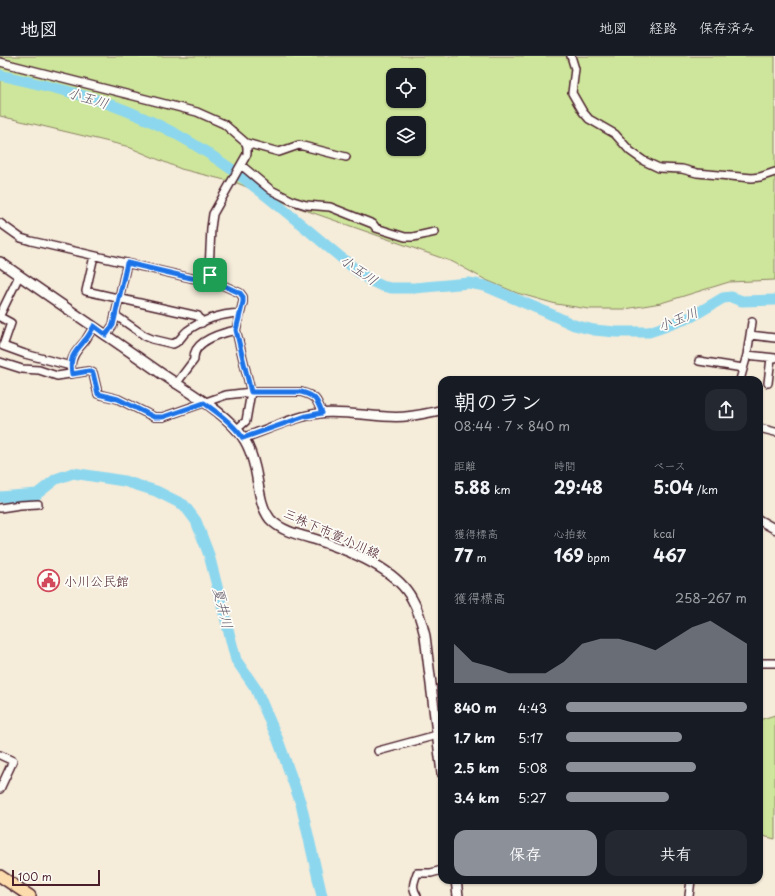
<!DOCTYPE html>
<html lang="ja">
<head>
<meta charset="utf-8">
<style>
  :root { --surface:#171b24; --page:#242831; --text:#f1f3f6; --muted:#9ea1a6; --line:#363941; --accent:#8c9099 }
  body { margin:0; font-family:"Playpen Sans","Klee One",sans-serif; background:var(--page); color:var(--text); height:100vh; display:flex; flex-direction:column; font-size:15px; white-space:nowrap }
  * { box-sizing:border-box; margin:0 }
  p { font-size:13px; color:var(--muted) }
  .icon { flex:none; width:22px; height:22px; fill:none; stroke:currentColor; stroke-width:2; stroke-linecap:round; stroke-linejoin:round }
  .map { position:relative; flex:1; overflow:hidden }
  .sheet { position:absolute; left:438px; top:320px; width:325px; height:508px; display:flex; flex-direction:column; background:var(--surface); border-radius:12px; box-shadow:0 1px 3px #0004 }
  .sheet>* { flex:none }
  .controls { position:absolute; left:386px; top:12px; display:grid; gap:8px }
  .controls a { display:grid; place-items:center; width:40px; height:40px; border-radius:8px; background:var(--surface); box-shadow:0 1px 3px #0004; font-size:20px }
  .scale { position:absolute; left:12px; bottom:10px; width:88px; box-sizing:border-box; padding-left:4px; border:2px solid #4a1f2b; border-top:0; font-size:11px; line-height:14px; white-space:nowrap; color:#4a1f2b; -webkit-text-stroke:3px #fdfcf7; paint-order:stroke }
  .pin { position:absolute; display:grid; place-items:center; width:34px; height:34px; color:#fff; margin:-17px; border-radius:8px; box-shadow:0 2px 6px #0006 }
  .round { display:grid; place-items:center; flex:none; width:42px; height:42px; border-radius:12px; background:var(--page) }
  .head { display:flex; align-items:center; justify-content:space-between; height:68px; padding:0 16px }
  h1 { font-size:22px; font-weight:700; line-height:30px }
  .stats { display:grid; grid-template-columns:repeat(3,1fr); gap:6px; height:68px; padding:4px 16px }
  .stats div { display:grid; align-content:center }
  .stats b { font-size:17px; font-weight:700 }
  .stats small { font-size:11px; font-weight:400 }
  .stats p { font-size:11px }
  .chart { height:112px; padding:8px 16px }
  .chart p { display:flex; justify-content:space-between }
  .chart svg { width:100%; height:72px; margin-top:4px; fill:var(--accent); opacity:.7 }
  .action { display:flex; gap:8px; margin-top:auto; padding:8px 16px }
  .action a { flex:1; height:46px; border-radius:12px; background:var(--accent); color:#fff; font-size:16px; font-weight:700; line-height:46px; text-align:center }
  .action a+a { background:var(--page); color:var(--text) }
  ul { padding:0 16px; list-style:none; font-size:13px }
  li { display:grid; grid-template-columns:64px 48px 1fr; align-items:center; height:30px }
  li i { height:10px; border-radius:5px; background:var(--accent) }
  header { display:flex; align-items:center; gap:24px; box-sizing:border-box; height:56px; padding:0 20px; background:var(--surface); border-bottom:1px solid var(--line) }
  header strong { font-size:19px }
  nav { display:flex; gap:22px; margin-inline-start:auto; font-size:14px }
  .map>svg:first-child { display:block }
</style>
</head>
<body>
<header>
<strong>地図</strong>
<nav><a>地図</a><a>経路</a><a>保存済み</a></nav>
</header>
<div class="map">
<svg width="775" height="840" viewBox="0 0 775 840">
  <rect width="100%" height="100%" fill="#f5ecda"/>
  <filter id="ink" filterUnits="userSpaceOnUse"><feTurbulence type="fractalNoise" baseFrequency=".025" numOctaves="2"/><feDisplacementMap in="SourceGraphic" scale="8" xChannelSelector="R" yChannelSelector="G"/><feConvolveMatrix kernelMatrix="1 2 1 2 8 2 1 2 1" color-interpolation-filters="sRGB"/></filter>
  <g filter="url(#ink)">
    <path fill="#cee69b" stroke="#8c8263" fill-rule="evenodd" d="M0,0H775V224L729,226L661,247L625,253H589L556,248L517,237L486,224L453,206L288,148L237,127L181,113L126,90L0,60ZM393,19H419V45H393ZM393,67H419V93H393Z
      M775,659V783L759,779V664Z"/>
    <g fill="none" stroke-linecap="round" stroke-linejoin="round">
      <path stroke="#8dd7ee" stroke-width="11" d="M0,19C47,30 95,40 139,60C224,96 289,160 360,217L369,224L382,230L391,232H414L469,227L485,230L546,256L574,269L594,274L616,276H649L658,273L691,261L723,242L731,241L742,245L775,244
        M0,441L37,438L56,423L73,417L124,425L156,435L184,449L196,465L209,499L236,604L256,633L278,684L301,748L322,840"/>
      <defs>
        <path id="minor" d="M571,0L575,13L572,37L583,56L589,63L615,78L630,95L644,105L659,112L682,113L697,117L752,122L760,121L775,116
          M0,6L197,56L224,68L246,87L247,91V98L213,158L211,172L209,214L210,219L213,224L218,227L240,237L243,241V246L236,274L251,336L246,365L237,373
          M246,87L279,96L299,89L346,101
          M241,109L271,134L293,145L306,149L330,151L373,168L376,172L405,181H413L435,176
          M0,167L21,182L31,185L191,222L199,223L210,219
          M94,200L86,235L198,260L202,267
          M0,259L19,220
          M115,259L145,280L152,283L173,288C181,285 181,280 187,275C202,264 221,258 240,257
          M0,261L11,267L3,290L25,298L71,310
          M106,279L113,269L127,207
          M750,279L775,282
          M747,299L775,302
          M699,305L743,312
          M0,306L22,313L39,314L57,320L89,315L93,317L98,338L118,343L154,361H163L226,339L251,336H301C316,340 317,344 322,357
          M71,313C70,301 78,293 85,285C88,280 91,275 94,271
          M740,324L747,299L752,266
          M768,327L771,302
          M176,328L194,304C192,285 222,277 236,274
          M759,372L775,376
          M0,452L20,449L38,448
          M759,607H775
          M378,695L437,679
          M0,699L13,705L0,733
          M417,840C411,830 414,827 417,817H431L442,814
          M689,840L691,824"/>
        <path id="tertiary" d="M243,382C269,373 295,360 322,357C347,355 372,361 396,361C412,361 427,357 442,354
          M759,464L775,473"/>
        <path id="secondary" d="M0,206C54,244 108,280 162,318C186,334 218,352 237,374C246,383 252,399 255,412C259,428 259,449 270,463C281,475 299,479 314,483C346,493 396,512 412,543C419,555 422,567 425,580L442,717
          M456,824L458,840"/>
        <path id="trunk" d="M0,820L30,840"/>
      </defs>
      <use href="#minor" stroke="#4a1f2b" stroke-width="10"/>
      <use href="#tertiary" stroke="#4a1f2b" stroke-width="11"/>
      <use href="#secondary" stroke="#4a1f2b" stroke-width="12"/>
      <use href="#trunk" stroke="#4a1f2b" stroke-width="14"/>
      <use href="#minor" stroke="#fdfcf7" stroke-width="7"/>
      <use href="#tertiary" stroke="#fdfcf7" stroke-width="8"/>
      <use href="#secondary" stroke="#fdfcf7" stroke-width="9"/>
      <use href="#trunk" stroke="#fcdcac" stroke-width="11"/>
    </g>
  </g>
  <g fill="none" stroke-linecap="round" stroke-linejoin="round" filter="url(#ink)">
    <defs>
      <path id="route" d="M127,207L191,222L199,223L210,219L218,227L240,237L243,241V246L236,274L251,336H301C316,340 317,344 322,357L306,360L243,382C232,367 218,357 204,347L163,361H154L118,343L98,338L93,317L89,315L72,318C69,299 75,297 85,284C89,280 91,275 94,270L106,279L113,269Z"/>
    </defs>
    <use href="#route" stroke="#fff" stroke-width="8"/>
    <use href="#route" stroke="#1a73e8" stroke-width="5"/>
  </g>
  <defs>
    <symbol id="civic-ring" viewBox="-11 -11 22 22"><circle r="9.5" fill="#fdfcf7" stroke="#d1495b" stroke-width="1.5"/><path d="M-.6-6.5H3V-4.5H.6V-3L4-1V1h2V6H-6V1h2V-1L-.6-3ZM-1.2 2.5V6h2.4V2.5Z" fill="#d1495b"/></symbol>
  </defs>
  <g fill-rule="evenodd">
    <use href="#civic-ring" x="36" y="512" width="25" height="25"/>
  </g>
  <g text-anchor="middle" stroke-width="3.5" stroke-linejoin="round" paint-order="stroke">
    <g font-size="13" fill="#4a1f2b" stroke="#fdfcf7">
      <text transform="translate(332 477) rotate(24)" y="5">三株下市萱小川線</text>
    </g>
    <g font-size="13" fill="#4a1f2b" stroke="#fdfcf7" text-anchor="start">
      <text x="64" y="530">小川公民館</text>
    </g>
    <g font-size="14" font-style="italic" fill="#5e5666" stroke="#fdfcf7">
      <text transform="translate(88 42) rotate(17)" y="5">小玉川</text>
      <text transform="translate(359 214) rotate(35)" y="5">小玉川</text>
      <text transform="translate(678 263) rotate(-22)" y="5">小玉川</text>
      <text transform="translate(223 552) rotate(76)" y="5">夏井川</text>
    </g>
  </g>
</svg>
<div class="controls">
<a><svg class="icon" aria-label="locate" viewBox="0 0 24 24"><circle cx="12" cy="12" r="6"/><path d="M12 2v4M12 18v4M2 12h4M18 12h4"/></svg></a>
<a><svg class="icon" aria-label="layers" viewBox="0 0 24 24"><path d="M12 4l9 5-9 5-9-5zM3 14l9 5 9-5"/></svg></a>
</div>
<div class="scale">100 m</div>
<div class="pin" style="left:210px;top:219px;background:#1e9e55"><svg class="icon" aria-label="arrive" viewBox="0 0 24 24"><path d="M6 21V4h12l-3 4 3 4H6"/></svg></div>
<section class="sheet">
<div class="head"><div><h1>朝のラン</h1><p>08:44 · 7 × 840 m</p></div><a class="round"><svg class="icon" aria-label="share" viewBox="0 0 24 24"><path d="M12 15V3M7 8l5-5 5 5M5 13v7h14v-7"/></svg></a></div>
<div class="stats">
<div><p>距離</p><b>5.88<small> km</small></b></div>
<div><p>時間</p><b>29:48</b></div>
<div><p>ペース</p><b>5:04<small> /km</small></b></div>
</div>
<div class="stats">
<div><p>獲得標高</p><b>77<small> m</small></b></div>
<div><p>心拍数</p><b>169<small> bpm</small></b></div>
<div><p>kcal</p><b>467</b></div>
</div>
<div class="chart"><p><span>獲得標高</span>258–267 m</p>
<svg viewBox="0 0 160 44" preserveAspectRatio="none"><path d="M0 44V20L10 31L20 34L30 38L40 38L50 38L60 31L70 20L80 17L90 17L100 20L110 24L120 17L130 10L140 6L150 13L160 20V44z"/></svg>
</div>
<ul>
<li><b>840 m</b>4:43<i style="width:100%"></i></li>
<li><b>1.7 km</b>5:17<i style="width:64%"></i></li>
<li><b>2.5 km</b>5:08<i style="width:72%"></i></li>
<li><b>3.4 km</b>5:27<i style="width:57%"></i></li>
</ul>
<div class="action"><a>保存</a><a>共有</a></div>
</section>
</div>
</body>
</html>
